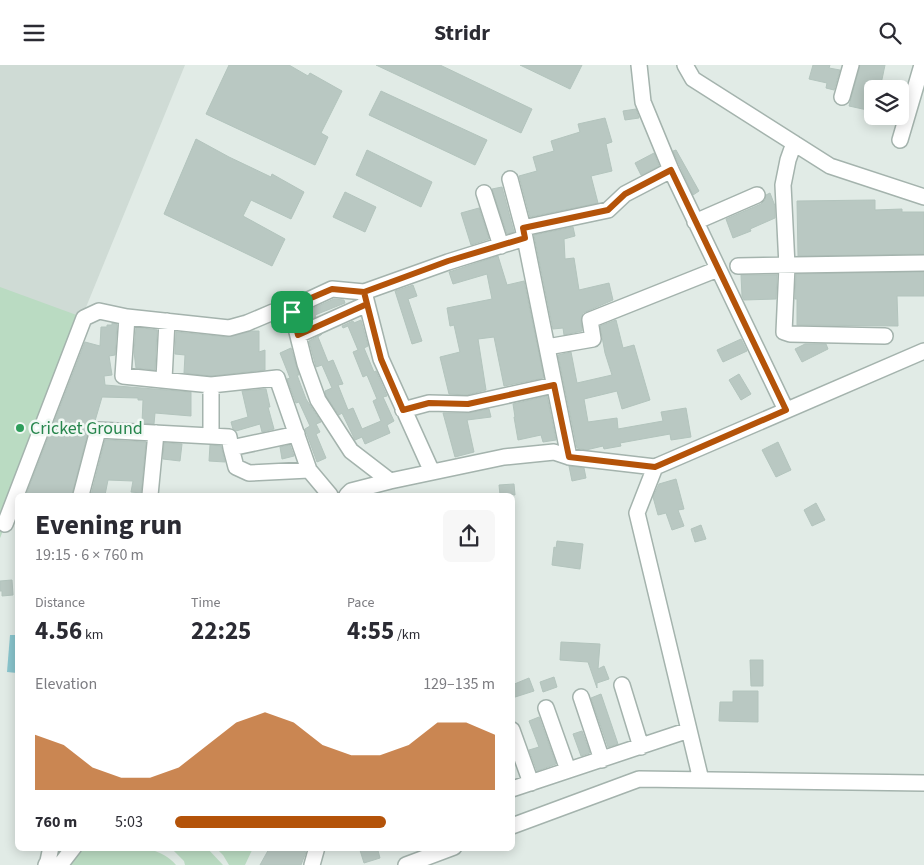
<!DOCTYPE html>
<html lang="en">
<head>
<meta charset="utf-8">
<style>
  :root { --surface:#fff; --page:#f7f7f7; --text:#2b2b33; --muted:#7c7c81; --accent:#b45309 }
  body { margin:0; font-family:"Source Sans 3",sans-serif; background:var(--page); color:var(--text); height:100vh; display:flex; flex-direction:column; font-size:19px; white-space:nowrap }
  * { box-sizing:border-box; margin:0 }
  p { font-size:16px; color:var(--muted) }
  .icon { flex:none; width:28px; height:28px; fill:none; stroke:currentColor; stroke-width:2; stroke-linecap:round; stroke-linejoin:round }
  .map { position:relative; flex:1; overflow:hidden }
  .side { position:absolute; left:15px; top:428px; width:500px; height:358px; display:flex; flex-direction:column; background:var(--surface); border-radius:8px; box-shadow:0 2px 12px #0003 }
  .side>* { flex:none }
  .controls { position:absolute; left:864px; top:15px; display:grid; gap:10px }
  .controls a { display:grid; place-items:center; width:45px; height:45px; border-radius:8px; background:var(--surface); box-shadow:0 2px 12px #0003; font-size:25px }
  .pin { position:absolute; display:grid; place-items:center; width:42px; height:42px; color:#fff; margin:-21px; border-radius:10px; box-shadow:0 2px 8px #0006 }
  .round { display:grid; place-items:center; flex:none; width:52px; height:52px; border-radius:8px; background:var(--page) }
  .overview { display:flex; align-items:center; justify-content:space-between; height:85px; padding:0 20px }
  h1 { font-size:28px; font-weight:700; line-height:38px }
  .stats { display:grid; grid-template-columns:repeat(3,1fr); gap:8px; height:85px; padding:5px 20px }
  .stats div { display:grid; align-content:center }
  .stats b { font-size:25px; font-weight:700 }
  .stats small { font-size:14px; font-weight:400 }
  .stats p { font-size:14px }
  .chart { height:140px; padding:10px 20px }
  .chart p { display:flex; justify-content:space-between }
  .chart svg { width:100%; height:90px; margin-top:5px; fill:var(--accent); opacity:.7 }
  ul { padding:0 20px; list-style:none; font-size:16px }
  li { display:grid; grid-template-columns:80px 60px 1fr; align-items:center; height:38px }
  li i { height:12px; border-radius:6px; background:var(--accent) }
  header { display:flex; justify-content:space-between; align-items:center; height:65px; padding:0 20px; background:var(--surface); font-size:22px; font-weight:700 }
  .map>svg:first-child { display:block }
</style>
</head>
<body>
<header><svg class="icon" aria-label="menu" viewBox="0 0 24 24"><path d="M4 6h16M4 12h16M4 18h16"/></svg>Stridr<svg class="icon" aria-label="search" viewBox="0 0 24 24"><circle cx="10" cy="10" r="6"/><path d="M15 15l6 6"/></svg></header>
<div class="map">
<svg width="924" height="800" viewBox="0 0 924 800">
  <rect width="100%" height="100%" fill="#e1ebe6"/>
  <path fill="#cfdbd5" d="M0,0H185L82,252L0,473Z"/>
  <path fill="#badbc2" d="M0,222L82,252L0,473Z
    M83,782C112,782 155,775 176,800H66Z
    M171,783H207L223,800H185L184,796Z
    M216,783H253L245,800H229L223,790Z"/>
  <path fill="#8ac6ce" d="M10,570H17V608L7,607Z"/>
  <path fill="#b9c8c2" stroke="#b3c4bd" d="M229,0H289L308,11L310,8L342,26L321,68L328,72L315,100L206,49Z
    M376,0H440L532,44L521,68Z
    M520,0H582L570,24Z
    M813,0H830L829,3L840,5L834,25L826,23L827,18L809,14Z
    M860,0H885L880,24H872V46L849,41Z
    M381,26L487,75L475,100L369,50Z
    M636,44L639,53L625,55L623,46Z
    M605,53L612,77L606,79L612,106L591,111L598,138L530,152L519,111L537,106L533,92L554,86L551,76L580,67L578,59Z
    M196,74L229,92L271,112L272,109L304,127L291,154L251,135L243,151L285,174L272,201L164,149Z
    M367,85L432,117L421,142L356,110Z
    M676,85L699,126L693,130L673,86Z
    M654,88L659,101L641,110L635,98Z
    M502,122L514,167L507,169L492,124Z
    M345,127L376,142L365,167L333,152Z
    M770,128L775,141V153L750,164L751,166L733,173L726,154L761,139L765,135L766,130Z
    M875,135V145L902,144V147H924V189L798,191L797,136Z
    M479,143L489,174L471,180L461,148Z
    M573,162L575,171L564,174L565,194L574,193L579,225L609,218L613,235L583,248L581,256L582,266L564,270L563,263L553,264L534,170Z
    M498,191L507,220L524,216L544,313L504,321L494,272L478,274L486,325L467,330L449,329L440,292L460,287L454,260L450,261L447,243L492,234L487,209L453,219L449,207Z
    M924,207V231H897L898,261L797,260V234H795L796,209Z
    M741,210H777L776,234L744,235L742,231Z
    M413,220L417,231L408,234L422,276L412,279L395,226Z
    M334,234L344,235L345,238L315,250L316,252L305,257L303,250L309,245Z
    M361,255L368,281L364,283L374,307L376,306L387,331L383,332L394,356L387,360L390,368L365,379L362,372L355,375L342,348L339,350L326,331L325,326L332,323L322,300L316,302L309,276L322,269L318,272L328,297L333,295L343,319L338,320L348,345L353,343L362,364L381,356L373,336L377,334L367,310L363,312L353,287L358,285L348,261L343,263L342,261L353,256L354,258Z
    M616,255L623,283L634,280L650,335L622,344L617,326L584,334L588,357L617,353L618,364L663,356L661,347L686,343L691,372L671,375L670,369L620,378L621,381L604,384L603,381L586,385L577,383L558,290L571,287L577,318L612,310L605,288L600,261Z
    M112,258L117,259L115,290L109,291L112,310L104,311L105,320L191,327V351L155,348L154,359L142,358L143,335H138V333L102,332L95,356L89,363L72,430H26L85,277L100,281L101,262H107V260H112Z
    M136,262L157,265L155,305L136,303L134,287Z
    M252,266H259V287L265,285V305L211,311L184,308L185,290L175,289L176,267L228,272Z
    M741,274L747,286L723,297L717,285Z
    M805,279H826L828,284L802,297L795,284Z
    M291,283L299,310H297L306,334L321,357L316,359L320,367L316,369L326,393L317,397L305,364L310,361L299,337L296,338L287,314L290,313L280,288Z
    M739,309L751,329L741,335L729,315Z
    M266,324L270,342H268L274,364L262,367L260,359L236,366L233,364L231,357L248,352L242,326Z
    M547,331L556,375L543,377L541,370L518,375L514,352H515L513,339Z
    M489,344L491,352L467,355L474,387L455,392L443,348H468Z
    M105,375L146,377L141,428L131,427L133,416L108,415L105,430H91Z
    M778,377L791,405L776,412L762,385Z
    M164,378L182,379L180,396L163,394Z
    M210,380L221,381L225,397L209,396Z
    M290,380L294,391L282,394L280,382Z
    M569,401L584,403L586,413L572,416Z
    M676,414L684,444L678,445L684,461L672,465L666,448L658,450L653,432L659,419Z
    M514,419L515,430H500L499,420Z
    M816,438L825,455L812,461L804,445Z
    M701,460L706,474L695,477L691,464Z
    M557,476L583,479L580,504L552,500L554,482L556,483Z
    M12,515L13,530L2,531V526H0V516Z
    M561,577L600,579L598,604L604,601L609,614L597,618V623L588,597L560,595Z
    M750,595H763V621H751Z
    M554,612L557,622L543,627L540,617Z
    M529,613L534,626L512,633V620Z
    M733,626H758V657L719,656L720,637H733Z
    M601,629L618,679L608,682L591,633Z
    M539,652L556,699L537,706L529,685L539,682L529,656Z
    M582,666L590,688L581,691L573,669Z
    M270,782H297L306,787L301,800H260Z
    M359,782H377L380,793L364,798Z"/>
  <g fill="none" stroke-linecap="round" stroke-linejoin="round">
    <defs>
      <path id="minor" d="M639,0L643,37L671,105L786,345
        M685,0L693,14L830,101L924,132
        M842,32L851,0
        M900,75L922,0
        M794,78L788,95L783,120L787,201L784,267L790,269L885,271
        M510,114L523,163
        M484,128L501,181
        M695,157L757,130
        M738,201L924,198
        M364,227L381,294L432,407
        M292,247L305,299L318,335L351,386L390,416
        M298,270L367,239
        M547,282L593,274L590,255L718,204
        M164,314L167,256
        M403,345L429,338L468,339L554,320
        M211,371V320
        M231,383L297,369
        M569,392L523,163L608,145L625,129L671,105
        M81,430L98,365L229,372L231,383L236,402L249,408L309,405
        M150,430L156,368
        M330,430L309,405L277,313L211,320L123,311L127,252L229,263L247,258L273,247H292L304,237L332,224L364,227L448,197L525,173
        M347,430L351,426L390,416L504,392L554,387L569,392L655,402
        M5,459L84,253L99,246L127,252
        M622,620L641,682
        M581,632L602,695
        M546,643L568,705
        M512,665L531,718
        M701,715L637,448L655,402L924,286
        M512,724L689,665
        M512,761L639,714L924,718
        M46,800L48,796L51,782
        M60,800L74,782
        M312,800L317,782
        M406,800L454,782"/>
    </defs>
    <use href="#minor" stroke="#a4b3ad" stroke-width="18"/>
    <use href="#minor" stroke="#fff" stroke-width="15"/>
  </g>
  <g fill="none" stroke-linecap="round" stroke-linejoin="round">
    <defs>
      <path id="route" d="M292,247L304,236L332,224L364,227L381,294L403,345L429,338L468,339L554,320L569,392L655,402L786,345L671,105L625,129L608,145L523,163L525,173L448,196L364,227L367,239L298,270L292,247"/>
    </defs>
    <use href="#route" stroke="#fff" stroke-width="10"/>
    <use href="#route" stroke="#b45309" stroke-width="6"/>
  </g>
  <circle fill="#2e9e5b" stroke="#f1f8f4" stroke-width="2" cx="20" cy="363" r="5"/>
  <g text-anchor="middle" stroke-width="5" stroke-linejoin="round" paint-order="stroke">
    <g font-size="18" fill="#27864d" stroke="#f1f8f4" text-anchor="start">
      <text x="30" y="369">Cricket Ground</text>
    </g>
  </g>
</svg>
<div class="controls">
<a><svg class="icon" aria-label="layers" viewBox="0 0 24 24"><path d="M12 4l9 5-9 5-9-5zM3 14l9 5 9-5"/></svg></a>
</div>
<div class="pin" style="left:292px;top:247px;background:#1e9e55"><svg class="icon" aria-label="arrive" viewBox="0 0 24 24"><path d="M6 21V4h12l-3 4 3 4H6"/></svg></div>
<section class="side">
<div class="overview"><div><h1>Evening run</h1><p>19:15 · 6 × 760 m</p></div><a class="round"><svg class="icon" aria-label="share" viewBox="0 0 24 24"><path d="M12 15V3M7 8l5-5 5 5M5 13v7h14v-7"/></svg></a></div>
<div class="stats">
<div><p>Distance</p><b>4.56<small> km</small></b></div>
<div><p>Time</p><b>22:25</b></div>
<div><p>Pace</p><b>4:55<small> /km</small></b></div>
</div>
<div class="chart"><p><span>Elevation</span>129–135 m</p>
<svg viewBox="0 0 160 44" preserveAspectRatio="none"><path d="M0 44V17L10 22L20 33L30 38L40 38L50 33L60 22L70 11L80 6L90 11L100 22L110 27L120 27L130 22L140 11L150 11L160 17V44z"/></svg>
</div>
<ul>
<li><b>760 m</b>5:03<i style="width:66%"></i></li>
</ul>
</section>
</div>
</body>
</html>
